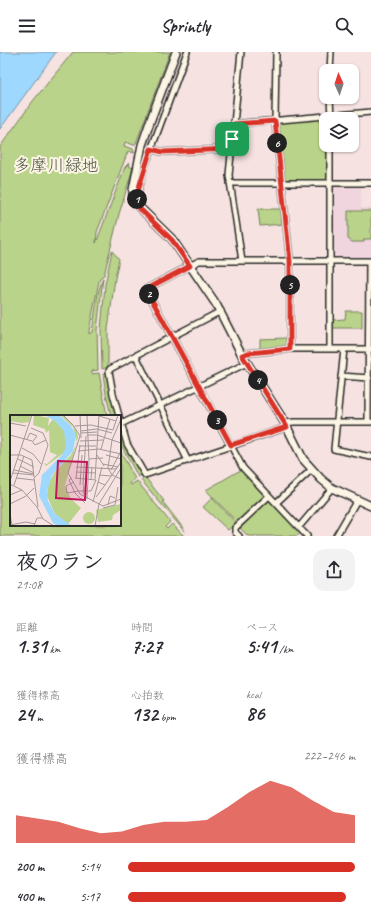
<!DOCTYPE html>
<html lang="ja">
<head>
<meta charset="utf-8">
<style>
  :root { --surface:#fff; --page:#f2f2f3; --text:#2b2b33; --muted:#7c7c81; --accent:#d93025 }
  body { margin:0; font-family:Caveat,"Klee One",sans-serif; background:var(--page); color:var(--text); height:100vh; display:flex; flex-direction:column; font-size:15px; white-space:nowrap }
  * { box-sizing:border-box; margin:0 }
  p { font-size:13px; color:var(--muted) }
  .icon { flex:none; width:22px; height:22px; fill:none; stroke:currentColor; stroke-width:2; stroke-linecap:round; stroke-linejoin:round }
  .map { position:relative; height:484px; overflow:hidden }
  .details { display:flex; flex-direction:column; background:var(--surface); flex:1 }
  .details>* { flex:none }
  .needle { width:26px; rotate:357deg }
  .tools { position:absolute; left:319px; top:12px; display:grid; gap:8px }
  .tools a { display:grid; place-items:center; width:40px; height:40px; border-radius:8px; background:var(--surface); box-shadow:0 1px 3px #0004; font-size:20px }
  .pin { position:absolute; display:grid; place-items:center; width:34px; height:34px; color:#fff; margin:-17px; border-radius:8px; box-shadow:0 2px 6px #0006 }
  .km { position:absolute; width:20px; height:20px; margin:-10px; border-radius:50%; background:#222; color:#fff; font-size:11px; line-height:20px; text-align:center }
  .round { display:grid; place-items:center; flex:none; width:42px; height:42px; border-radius:12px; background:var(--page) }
  .overview { display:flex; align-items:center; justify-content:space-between; height:68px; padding:0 16px }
  h1 { font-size:22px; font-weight:600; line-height:30px }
  .figures { display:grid; grid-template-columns:repeat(3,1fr); gap:6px; height:68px; padding:4px 16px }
  .figures div { display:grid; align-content:center }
  .figures b { font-size:20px; font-weight:600 }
  .figures small { font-size:11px; font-weight:400 }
  .figures p { font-size:11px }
  .chart { height:112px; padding:8px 16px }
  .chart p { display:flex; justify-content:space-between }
  .chart svg { width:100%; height:72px; margin-top:4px; fill:var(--accent); opacity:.7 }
  ul { padding:0 16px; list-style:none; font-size:13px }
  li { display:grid; grid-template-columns:64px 48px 1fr; align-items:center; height:30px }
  li i { height:10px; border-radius:5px; background:var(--accent) }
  header { display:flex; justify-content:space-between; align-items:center; height:52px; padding:0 16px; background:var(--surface); font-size:18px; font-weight:600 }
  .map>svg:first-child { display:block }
</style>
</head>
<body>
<header><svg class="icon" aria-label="menu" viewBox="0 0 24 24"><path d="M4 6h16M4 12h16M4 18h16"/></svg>Sprintly<svg class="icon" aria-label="search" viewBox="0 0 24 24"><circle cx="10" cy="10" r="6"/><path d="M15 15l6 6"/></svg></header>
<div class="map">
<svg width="371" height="484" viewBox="0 0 371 484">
  <rect width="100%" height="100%" fill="#f5e2e1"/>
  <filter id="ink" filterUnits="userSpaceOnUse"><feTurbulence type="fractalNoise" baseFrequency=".025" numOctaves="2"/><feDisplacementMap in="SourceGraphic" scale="8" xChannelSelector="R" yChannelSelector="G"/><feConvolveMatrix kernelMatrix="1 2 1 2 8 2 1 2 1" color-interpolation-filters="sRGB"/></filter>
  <g filter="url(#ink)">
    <path fill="#f0d5de" d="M361,132V156H371V206H334L332,205L333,133Z"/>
    <path fill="#bad38a" stroke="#727f5a" d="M73,0H170L136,91L134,93L125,90L124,94L133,97L134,101L128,99L97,180L96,191L125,115L129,111L130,112L129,114L133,116L119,162L104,223L101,225L99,229L89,279V282L92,280L98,241L103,226L97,278L98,318L92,319V322L99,321L107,364H11V473H120V398L135,427L130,431L131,433L137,429L170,470L165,475L167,477L172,472L184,484H0V95L33,49Z
      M327,66L329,67H326V93H328V128L326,129L286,128L284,127L277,72L279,70Z
      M258,157H281L282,172L260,174Z
      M348,159H371V187H364V190H352L348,187Z
      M112,199L119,207L115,226L108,277V315L102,317L101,277L105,233Z
      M346,259H362V276H332V268L345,267Z
      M287,286L286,296L260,298V287Z
      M107,320L117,364H111L106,342L103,322Z
      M120,375L143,422L138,425L120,391Z
      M242,418L266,443L237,470L206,438L237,420Z
      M145,425L164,449L163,450L183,476L185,480L141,428Z
      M212,446L236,471L228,478L203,455Z
      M270,447L300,481L297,484H248L240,476Z"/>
    <path fill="#9ed8fe" stroke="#7093aa" d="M0,0H56L0,77Z"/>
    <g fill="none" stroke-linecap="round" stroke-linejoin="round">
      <defs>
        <path id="street" d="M241,0L229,123L242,209
          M276,0L275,69L290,209V297
          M330,19L331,0
          M330,45L331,67
          M234,72L371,60
          M151,97L163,100L231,97
          M230,131H371
          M135,152L144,117L187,0
          M330,297V93
          M344,297L334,397L371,405
          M242,303L248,301L290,297H371
          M136,304L188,409
          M341,324L369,326
          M119,364L113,342L109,319L110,317L221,259
          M120,367L127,392L145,423L287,375
          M368,370L369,209
          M285,371L294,370H371
          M121,372L247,311
          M276,451L312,417
          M299,475L332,436
          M239,484L235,480V476L269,444
          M307,484L243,416L146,237L199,209H371
          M336,484L357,448"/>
        <path id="secondary" d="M176,0L151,67L142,93L133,138V149L172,187L216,252L242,303L285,371L303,407L321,427L332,436L371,454"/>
      </defs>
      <use href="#street" stroke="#2b2b2b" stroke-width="8"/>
      <use href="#secondary" stroke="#2b2b2b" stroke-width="10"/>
      <use href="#street" stroke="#fcf5e5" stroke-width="5"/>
      <use href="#secondary" stroke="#fcf5e5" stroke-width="7"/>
    </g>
  </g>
  <g fill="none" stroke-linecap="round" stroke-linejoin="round" filter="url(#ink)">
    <defs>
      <path id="route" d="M275,69L290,209V297L248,301L242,303L287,375L231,393L146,237L190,214L172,188L135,152L140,132L151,97L163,100L231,97L234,72Z"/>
    </defs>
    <use href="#route" stroke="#fff" stroke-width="8"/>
    <use href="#route" stroke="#d93025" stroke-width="5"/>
  </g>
  <g text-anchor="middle" stroke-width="4" stroke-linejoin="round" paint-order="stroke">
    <g font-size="17" fill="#4f5543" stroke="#fcf5e5">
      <text x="56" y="119">多摩川緑地</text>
    </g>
  </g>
  <g transform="translate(10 363)">
    <rect width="111" height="111" fill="#f5e2e1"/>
    <path d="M0,0H21L19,7L12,8L0,6ZM24,0L39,3L38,11L43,4L55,16L59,26L55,37L36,51L34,48L37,49L47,40L40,37L39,15L36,18L35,14L23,10ZM50,0H53L61,8L67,17L68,22L55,71L61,84L71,93L58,109L45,99L37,81L38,70L44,58L61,40L67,28L63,12ZM111,89V95L103,100L102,105L88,107L86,95ZM73 103a6 6 0 1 1 12 0a6 6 0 1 1-12 0Z" fill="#bad38a"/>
    <path d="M35,0H49L61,11L66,20L63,36L42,60L37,76L38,86L45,99L62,111H48L43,108L29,81L32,60L52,40L56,32L54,16L45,6Z" fill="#9ed8fe"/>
    <path fill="none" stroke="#a49998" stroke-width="1" d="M53,0L63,10L70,21L58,58L70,79L93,91L111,84M70,0L71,23M77,0L79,46L77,84M89,1L106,6M111,4L102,25L98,53L102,60L111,64M0,8L16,11M65,11L81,10L103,15L108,0M21,13L33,18L38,30L29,58L24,63L28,92M71,16L87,14L102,18M71,18L87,17M0,20L22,26L25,30L36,25M77,20H87L111,28M17,24L20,18L27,21L23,26M70,26L93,25M69,31H86M12,33L23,39L31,49M91,34L100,4M68,36L89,34L111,39M0,40H11L22,45L24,62M87,40L94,51M96,40L111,44M8,44L24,52M79,44L93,43M93,49L108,52M10,51L24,58M66,52L106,54M4,55L24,59M101,55L111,36M66,57L86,58M3,58L24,60M89,60L101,61M6,63L24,65M62,63L59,65L65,78L75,88M65,63L86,65L81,76H69M66,63L70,30M81,64L82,52M85,64L89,0M0,66L22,0M64,67L56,71L57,78L69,76M0,69L12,75L27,92L33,104L44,111M4,70L14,41M70,70L72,40M73,70L76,21M74,70L73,78L77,79M95,70L111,47M75,76L76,64M0,80L12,75M86,82L95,70L88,67M83,87L92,52M0,89L16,81L24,73M98,90L100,81L105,83M93,93L105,90L108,72M0,98L2,111M0,110L16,107L25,109M24,111L27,103H32M85,111L89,89L111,53"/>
    <path fill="#c2185b" fill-opacity="0.15" stroke="#c2185b" stroke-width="2" d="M48,46L77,47L75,85L46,83Z"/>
    <rect width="111" height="111" fill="none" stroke="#2b2b2b" stroke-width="2"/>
  </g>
</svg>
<div class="tools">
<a><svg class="needle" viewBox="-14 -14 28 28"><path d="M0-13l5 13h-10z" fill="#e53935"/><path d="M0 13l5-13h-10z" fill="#7c7c81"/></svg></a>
<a><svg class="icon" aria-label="layers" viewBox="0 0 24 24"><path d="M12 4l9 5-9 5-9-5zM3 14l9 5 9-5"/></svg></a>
</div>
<div class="pin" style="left:232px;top:87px;background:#1e9e55"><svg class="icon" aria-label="arrive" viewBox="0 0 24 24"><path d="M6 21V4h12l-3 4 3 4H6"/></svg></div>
<b class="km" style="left:137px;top:147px">1</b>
<b class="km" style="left:149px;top:242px">2</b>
<b class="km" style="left:217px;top:368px">3</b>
<b class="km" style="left:258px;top:328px">4</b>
<b class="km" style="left:290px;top:233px">5</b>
<b class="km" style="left:277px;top:91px">6</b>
</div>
<section class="details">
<div class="overview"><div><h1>夜のラン</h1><p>21:08</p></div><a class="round"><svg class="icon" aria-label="share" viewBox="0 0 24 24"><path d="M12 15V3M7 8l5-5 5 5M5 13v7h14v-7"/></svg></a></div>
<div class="figures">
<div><p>距離</p><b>1.31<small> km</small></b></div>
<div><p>時間</p><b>7:27</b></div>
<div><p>ペース</p><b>5:41<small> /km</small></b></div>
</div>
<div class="figures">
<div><p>獲得標高</p><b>24<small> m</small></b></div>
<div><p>心拍数</p><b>132<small> bpm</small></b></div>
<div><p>kcal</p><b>86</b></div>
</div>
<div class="chart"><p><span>獲得標高</span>222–246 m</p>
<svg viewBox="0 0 160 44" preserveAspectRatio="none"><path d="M0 44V27L10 29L20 31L30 35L40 38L50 37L60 33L70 31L80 31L90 30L100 22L110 13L120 6L130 10L140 18L150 25L160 27V44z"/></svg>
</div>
<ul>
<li><b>200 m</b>5:14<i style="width:100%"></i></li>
<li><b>400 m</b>5:17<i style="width:96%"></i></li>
</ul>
</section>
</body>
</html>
